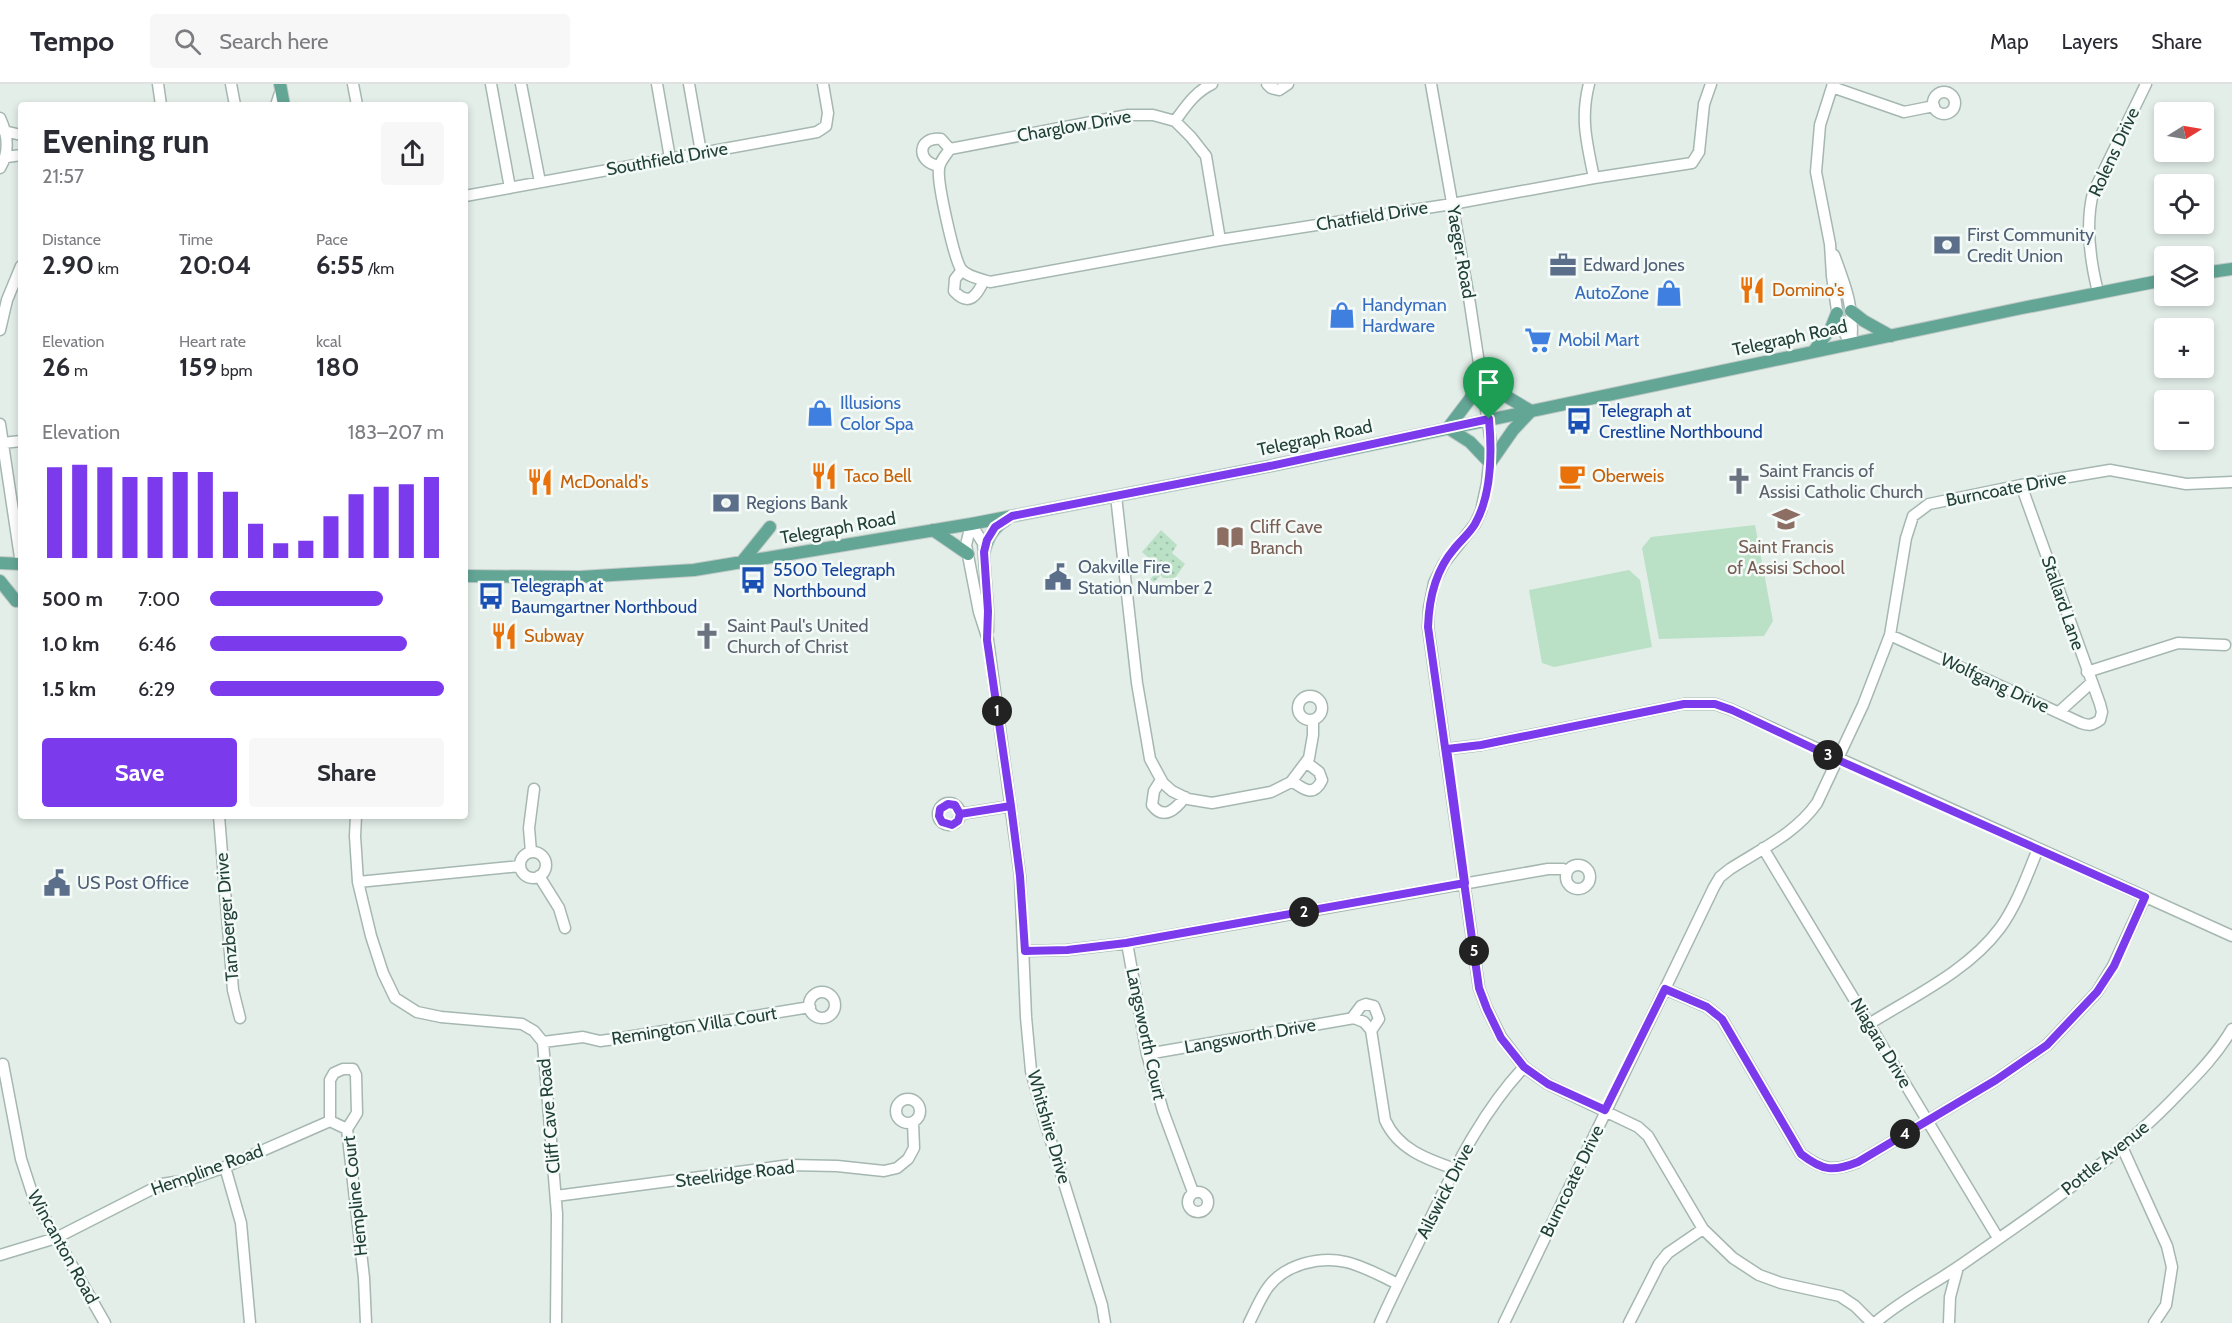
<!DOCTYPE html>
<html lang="en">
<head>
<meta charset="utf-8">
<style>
  :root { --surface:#fff; --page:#f7f7f7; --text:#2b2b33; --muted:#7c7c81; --line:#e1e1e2; --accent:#7c3aed }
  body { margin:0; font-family:Cabin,sans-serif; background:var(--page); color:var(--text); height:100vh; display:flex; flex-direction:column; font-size:22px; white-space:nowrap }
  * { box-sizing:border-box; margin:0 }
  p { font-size:20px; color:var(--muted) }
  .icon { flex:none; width:33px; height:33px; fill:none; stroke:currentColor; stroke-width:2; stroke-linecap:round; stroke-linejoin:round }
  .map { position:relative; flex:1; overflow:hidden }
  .sheet { position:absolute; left:18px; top:18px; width:450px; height:717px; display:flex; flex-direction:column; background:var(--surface); border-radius:6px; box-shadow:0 3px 9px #0003 }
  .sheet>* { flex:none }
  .needle { width:39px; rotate:79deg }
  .tools { position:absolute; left:2154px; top:18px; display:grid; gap:12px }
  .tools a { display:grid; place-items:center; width:60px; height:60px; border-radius:6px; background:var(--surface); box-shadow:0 3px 9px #0003; font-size:30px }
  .pin { position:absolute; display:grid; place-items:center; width:51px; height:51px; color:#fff; margin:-62px -26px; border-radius:50% 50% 50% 0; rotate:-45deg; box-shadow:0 0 6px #0007 }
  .pin .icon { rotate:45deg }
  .km { position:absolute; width:30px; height:30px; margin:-15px; border-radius:50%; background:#222; color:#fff; font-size:16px; line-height:30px; text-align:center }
  .round { display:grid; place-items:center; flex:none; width:63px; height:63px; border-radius:6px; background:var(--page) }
  .summary { display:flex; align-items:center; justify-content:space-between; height:102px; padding:0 24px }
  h1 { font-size:33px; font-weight:800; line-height:45px }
  .figures { display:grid; grid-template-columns:repeat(3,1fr); gap:9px; height:102px; padding:6px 24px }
  .figures div { display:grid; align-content:center }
  .figures b { font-size:26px; font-weight:800 }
  .figures small { font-size:16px; font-weight:400 }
  .figures p { font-size:16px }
  .chart { height:168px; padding:12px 24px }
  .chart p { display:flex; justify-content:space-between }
  .chart svg { width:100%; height:108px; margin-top:6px; stroke:var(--accent); stroke-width:6 }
  .cta { display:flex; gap:12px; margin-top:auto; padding:12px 24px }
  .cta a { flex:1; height:69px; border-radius:6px; background:var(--accent); color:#fff; font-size:24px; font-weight:800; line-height:69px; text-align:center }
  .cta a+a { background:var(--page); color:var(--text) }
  ul { padding:0 24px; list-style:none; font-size:20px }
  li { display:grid; grid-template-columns:96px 72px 1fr; align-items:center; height:45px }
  li i { height:15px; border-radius:8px; background:var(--accent) }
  header { display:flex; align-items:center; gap:36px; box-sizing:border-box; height:84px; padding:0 30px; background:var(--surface); border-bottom:2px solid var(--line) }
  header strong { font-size:28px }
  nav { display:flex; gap:33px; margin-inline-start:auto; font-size:21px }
  .search { width:420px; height:54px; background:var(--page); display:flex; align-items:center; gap:15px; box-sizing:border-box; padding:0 21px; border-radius:6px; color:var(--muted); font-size:22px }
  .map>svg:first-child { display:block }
</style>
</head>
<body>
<header>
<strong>Tempo</strong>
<div class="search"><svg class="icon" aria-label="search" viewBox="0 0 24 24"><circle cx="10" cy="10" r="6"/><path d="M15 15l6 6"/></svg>Search here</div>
<nav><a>Map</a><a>Layers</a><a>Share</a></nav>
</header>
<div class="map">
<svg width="2232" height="1239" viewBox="0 0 2232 1239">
  <defs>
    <pattern id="green-dots" width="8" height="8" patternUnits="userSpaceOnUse" patternTransform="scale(1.5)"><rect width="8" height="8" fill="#bae0c5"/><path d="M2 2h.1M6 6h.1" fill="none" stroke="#a0c1aa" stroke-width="1.8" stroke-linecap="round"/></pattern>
  </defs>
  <rect width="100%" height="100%" fill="#e3eee9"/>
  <path fill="url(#green-dots)" d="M1161,446L1177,461L1172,469L1185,480L1175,494H1163L1161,491L1154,498L1150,496L1155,489L1148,483L1152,477L1142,468Z"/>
  <path fill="#bae0c5" d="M1755,441L1773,537L1764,552L1659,555L1642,464L1651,453Z
    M1629,486L1640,496L1652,563L1554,583L1542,579L1529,506Z"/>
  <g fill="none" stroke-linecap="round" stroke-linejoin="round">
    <defs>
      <path id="minor" d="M158,0L161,21
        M231,0L235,21
        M353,0L357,21
        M491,0L510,104
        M521,0L540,98
        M657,0L670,74
        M689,0L701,68
        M1267,0L1271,4L1279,6L1288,0
        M1431,0L1470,220L1491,359L1487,399L1481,427L1475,440L1444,479L1434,499L1429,524L1428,543L1479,904L1487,925L1501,953L1524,983L1548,1000L1638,1043L1648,1052L1703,1145L1733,1174L1759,1191L1781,1199L1840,1212L1855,1222L1872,1239
        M1589,0C1580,35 1587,59 1594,94
        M1833,0L1820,41L1816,88L1830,160L1832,192L1839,240L1851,260
        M1832,3L1904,28L1934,22
        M1933 19a11 11 0 1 1 22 0a11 11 0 1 1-22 0Z
        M276,21L281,6
        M0,34C8,51 10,68 0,84
        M1175,37C1186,22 1195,8 1212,0
        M4,47L21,51
        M7,73L21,71
        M939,82C915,78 918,52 941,55L950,65
        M465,112L817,48L826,42L828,29L823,0
        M1220,156L1206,72L1191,53L1175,37L1153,31H1128L950,65C946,71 939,78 939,85C937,99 954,174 961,185C967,193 982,195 990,198L1220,156L1452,120L1594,94L1692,79L1699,68L1704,20L1711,0
        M1834,171C1846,203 1855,226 1851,260
        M962,186L955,195L954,207C969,223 977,212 984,196
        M2098,208C2090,176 2085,141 2093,109L2146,0
        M0,246L7,216L21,182
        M0,340L21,480
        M3,359L21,357
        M1116,412L1137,599L1150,675L1163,699L1172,707L1188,715L1212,719L1271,708L1291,698L1309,674L1313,651V636
        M971,440L966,461L979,528L988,556L1020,792L1026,933L1031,987L1045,1038L1102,1221L1105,1239
        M971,440L983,459L988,527V547
        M1890,551L2081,639C2089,642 2093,641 2100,636L2102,628L2100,620L2021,401
        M2087,588L2178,559L2225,561
        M1298 624a12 12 0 1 1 24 0a12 12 0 1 1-24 0Z
        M2059,628L2091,599
        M1447,665L1481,661L1684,620H1715L1732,626L2232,852
        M1161,696L1154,707L1152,721C1164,737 1176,725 1185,713
        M1292,697C1304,706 1314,713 1322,696L1319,688L1306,678
        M938 730a11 11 0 1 1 22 0a11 11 0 1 1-22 0Z
        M960,730L1011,722
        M219,732L233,906L240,934
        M356,732L355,752L358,798L371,852L383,889L395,914L417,928L441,933L522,940L534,947L543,958L557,1130L556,1239
        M1763,764L1998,1154
        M531,768L529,744L534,705
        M520 781a13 13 0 1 1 26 0a13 13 0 1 1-26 0Z
        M1566 793a12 12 0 1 1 24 0a12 12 0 1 1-24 0Z
        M539,792L559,824L565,844
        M358,798L520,782
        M1127,859L1147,970L1163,1027L1193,1108
        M1025,867L1067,866L1127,859L1548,785H1563L1567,788
        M1665,905L1707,923L1722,935L1801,1070C1823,1086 1833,1088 1858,1078L1996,996L2047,961L2097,908L2113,882L2145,813
        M809 921a13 13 0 1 1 26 0a13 13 0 1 1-26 0Z
        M1352,934L1361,922L1366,920L1374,922L1379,935L1371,947
        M1869,940C1914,912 1968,887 2000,844C2017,821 2027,791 2038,765
        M543,958L583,953L600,957L615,955L810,923
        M1147,970L1354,934L1364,938L1371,946L1385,1036C1398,1065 1426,1075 1455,1085
        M3,980L21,1075L34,1115L105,1239
        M896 1027a12 12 0 1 1 24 0a12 12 0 1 1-24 0Z
        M330,1037V996L334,989L343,985H353L356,991L357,1029L347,1045L364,1194L366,1239
        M2122,1063L2167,1162L2172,1183L2166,1221L2154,1239
        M225,1083L241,1139L250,1239
        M1188 1118a10 10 0 1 1 20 0a10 10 0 1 1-20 0Z
        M556,1112L790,1081L837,1082L884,1087L897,1084L908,1075L914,1064L913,1038
        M0,1171L56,1154L162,1100L188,1096L225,1083L330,1037L347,1045
        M1249,1239C1255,1227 1261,1212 1269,1202C1286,1180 1320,1172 1346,1178C1364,1182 1381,1192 1398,1200
        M1380,1239C1397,1201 1416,1164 1434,1127C1459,1075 1485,1025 1524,983
        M1504,1239L1714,803L1720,793L1730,785C1761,765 1795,750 1817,719L1863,621L1890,551L1906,454L1913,432L1929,420L2021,401L2110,386L2186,400L2232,398
        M1629,1239L1659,1180L1668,1169L1703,1145
        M1875,1239C1900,1217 1930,1202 1958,1183C2035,1129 2115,1077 2180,1008C2199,989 2218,969 2232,945
        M1949,1239L1950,1213L1958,1183"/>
      <path id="major" d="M280,0L284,21
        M2204,189L2232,185
        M1851,227L1864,237L1891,252
        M1813,268L1831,244L1837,229
        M1448,344L1470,315L1481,290L1509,314L1531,327
        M1448,344L1470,358L1490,379L1513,346L1531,327
        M933,446L968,470
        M984,468C988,453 993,444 1006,436
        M0,479L21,480
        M741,479L770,443
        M465,492L580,493L694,486L971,440L1270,382L2022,224L2164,196
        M0,497L16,517"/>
    </defs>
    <use href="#minor" stroke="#a5b7b0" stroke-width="13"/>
    <use href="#major" stroke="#c1cac7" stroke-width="14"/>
    <use href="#minor" stroke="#fff" stroke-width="10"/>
    <use href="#major" stroke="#64a696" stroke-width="12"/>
  </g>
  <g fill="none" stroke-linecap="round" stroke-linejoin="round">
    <defs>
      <path id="route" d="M1489,335L1270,382L1012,432L995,443L987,456L984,468L988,527L987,556L1011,722L960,730L955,721L948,720L940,725L939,732L942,738L952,741L958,737L960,730L1011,722L1020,792L1025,867L1067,866L1126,859L1465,799L1447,665L1481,661L1684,620H1715L1732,626L1838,676L2145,813L2114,882L2097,908L2047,961L1996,996L1858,1078C1833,1088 1823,1087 1801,1070L1722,935L1707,923L1665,905L1605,1026L1548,1000L1524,983L1501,954L1487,925L1479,904L1428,543C1429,514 1435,487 1454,465C1461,456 1469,450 1475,440C1492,410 1492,368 1489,335"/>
    </defs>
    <use href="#route" stroke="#fff" stroke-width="12"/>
    <use href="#route" stroke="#7c3aed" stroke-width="8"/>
  </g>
  <defs>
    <symbol id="bank-bare" viewBox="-9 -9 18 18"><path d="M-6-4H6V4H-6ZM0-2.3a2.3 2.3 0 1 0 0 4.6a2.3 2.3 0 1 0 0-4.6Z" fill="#5c6f8a" stroke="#f4faf7" stroke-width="2.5" paint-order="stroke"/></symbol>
    <symbol id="office-bare" viewBox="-9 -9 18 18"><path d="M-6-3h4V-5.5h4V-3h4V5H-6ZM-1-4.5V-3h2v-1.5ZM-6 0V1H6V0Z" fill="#5c6f8a" stroke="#f4faf7" stroke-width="2.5" paint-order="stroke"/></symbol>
    <symbol id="restaurant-bare" viewBox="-9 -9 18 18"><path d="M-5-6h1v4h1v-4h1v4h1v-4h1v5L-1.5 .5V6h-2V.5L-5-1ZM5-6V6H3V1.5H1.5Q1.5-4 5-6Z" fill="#e8710a" stroke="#f4faf7" stroke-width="2.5" paint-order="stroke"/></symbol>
    <symbol id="shop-bare" viewBox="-9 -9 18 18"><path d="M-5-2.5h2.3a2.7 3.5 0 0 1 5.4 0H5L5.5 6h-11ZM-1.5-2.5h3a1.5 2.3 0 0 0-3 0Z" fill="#3f7fe0" stroke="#f4faf7" stroke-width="2.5" paint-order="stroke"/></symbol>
    <symbol id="supermarket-bare" viewBox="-9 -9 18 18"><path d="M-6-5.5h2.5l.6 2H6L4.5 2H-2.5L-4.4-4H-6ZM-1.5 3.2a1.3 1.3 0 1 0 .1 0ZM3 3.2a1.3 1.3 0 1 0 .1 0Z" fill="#3f7fe0" stroke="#f4faf7" stroke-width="2.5" paint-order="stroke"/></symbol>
    <symbol id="bus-bare" viewBox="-9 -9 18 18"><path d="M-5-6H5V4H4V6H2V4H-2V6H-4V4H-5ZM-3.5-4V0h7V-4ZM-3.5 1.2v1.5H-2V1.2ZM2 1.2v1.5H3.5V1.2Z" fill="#1a4fb4" stroke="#f4faf7" stroke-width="2.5" paint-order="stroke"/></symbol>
    <symbol id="cafe-bare" viewBox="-9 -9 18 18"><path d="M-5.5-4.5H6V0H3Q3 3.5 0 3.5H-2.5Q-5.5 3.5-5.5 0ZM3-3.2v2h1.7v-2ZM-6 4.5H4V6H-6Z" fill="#e8710a" stroke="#f4faf7" stroke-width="2.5" paint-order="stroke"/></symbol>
    <symbol id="church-bare" viewBox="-9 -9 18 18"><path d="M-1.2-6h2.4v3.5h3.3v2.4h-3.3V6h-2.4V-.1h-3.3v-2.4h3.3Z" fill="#6b7280" stroke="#f4faf7" stroke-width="2.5" paint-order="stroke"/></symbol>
    <symbol id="school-bare" viewBox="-9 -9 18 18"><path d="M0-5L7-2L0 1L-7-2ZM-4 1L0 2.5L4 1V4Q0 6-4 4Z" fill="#8d6e63" stroke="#f4faf7" stroke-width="2.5" paint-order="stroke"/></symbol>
    <symbol id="library-bare" viewBox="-9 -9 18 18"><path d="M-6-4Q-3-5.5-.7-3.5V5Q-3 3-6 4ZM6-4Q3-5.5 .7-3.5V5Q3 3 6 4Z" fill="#8d6e63" stroke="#f4faf7" stroke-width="2.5" paint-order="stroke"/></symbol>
    <symbol id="civic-bare" viewBox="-9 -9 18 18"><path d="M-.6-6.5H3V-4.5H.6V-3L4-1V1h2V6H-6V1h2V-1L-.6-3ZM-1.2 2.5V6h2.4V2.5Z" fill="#5c6f8a" stroke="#f4faf7" stroke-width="2.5" paint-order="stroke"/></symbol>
  </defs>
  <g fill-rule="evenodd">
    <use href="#bank-bare" x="1928" y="142" width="38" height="38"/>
    <use href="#office-bare" x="1544" y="162" width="38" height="38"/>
    <use href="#restaurant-bare" x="1733" y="187" width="38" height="38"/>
    <use href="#shop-bare" x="1650" y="190" width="38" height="38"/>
    <use href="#shop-bare" x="1323" y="212" width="38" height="38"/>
    <use href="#supermarket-bare" x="1519" y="237" width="38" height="38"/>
    <use href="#shop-bare" x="801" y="310" width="38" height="38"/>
    <use href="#bus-bare" x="1560" y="318" width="38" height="38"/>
    <use href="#restaurant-bare" x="805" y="373" width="38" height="38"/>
    <use href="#cafe-bare" x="1553" y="373" width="38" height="38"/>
    <use href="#church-bare" x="1720" y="378" width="38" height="38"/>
    <use href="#restaurant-bare" x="521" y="379" width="38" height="38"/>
    <use href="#bank-bare" x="707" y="400" width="38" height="38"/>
    <use href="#school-bare" x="1767" y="416" width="38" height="38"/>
    <use href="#library-bare" x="1211" y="434" width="38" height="38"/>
    <use href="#civic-bare" x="1039" y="474" width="38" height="38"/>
    <use href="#bus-bare" x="734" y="477" width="38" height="38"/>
    <use href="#bus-bare" x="472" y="493" width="38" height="38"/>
    <use href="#restaurant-bare" x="485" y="533" width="38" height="38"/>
    <use href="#church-bare" x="688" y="533" width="38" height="38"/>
    <use href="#civic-bare" x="38" y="780" width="38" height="38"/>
  </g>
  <g text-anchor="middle" stroke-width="5" stroke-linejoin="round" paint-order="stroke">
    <g font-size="18" fill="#214138" stroke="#f4faf7">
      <text transform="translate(1074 42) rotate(-10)" y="6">Charglow Drive</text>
      <text transform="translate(2114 68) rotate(-65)" y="6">Rolens Drive</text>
      <text transform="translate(667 75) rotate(-10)" y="6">Southfield Drive</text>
      <text transform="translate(1372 132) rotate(-9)" y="6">Chatfield Drive</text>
      <text transform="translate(1461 168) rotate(80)" y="6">Yaeger Road</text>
      <text transform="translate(1790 254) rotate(-12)" y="6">Telegraph Road</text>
      <text transform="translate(1315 354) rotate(-12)" y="6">Telegraph Road</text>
      <text transform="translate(2006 405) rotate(-11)" y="6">Burncoate Drive</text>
      <text transform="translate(838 444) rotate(-10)" y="6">Telegraph Road</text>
      <text transform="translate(2063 519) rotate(71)" y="6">Stallard Lane</text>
      <text transform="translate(1995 599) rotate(25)" y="6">Wolfgang Drive</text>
      <text transform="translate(227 833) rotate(-95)" y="6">Tanzberger Drive</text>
      <text transform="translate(694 942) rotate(-9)" y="6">Remington Villa Court</text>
      <text transform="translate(1146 950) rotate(78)" y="6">Langsworth Court</text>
      <text transform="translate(1250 952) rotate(-10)" y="6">Langsworth Drive</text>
      <text transform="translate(1881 959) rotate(59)" y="6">Niagara Drive</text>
      <text transform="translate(549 1032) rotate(-95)" y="6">Cliff Cave Road</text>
      <text transform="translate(1049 1043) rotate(74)" y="6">Whitshire Drive</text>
      <text transform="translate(2105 1074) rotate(-39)" y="6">Pottle Avenue</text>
      <text transform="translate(207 1086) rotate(-20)" y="6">Hempline Road</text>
      <text transform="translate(735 1090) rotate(-7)" y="6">Steelridge Road</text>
      <text transform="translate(1572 1097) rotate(-64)" y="6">Burncoate Drive</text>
      <text transform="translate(1445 1107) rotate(-63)" y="6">Ailswick Drive</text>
      <text transform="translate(355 1112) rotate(-96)" y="6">Hempline Court</text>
      <text transform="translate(63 1163) rotate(61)" y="6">Wincanton Road</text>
    </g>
    <g font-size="18" fill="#4e5e75" stroke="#f4faf7" text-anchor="start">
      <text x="1967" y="157">First Community<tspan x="1967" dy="21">Credit Union</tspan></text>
      <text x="1583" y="187">Edward Jones</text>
      <text x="746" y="425">Regions Bank</text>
      <text x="1078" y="489">Oakville Fire<tspan x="1078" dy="21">Station Number 2</tspan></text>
      <text x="77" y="805">US Post Office</text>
    </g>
    <g font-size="18" fill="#c56008" stroke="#f4faf7" text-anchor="start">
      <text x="1772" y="212">Domino's</text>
      <text x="844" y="398">Taco Bell</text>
      <text x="1592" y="398">Oberweis</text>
      <text x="560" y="404">McDonald's</text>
      <text x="524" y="558">Subway</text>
    </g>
    <g font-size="18" fill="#366cbe" stroke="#f4faf7" text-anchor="start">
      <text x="1649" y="215" text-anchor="end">AutoZone</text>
      <text x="1362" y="227">Handyman<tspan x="1362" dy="21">Hardware</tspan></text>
      <text x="1558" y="262">Mobil Mart</text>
      <text x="840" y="325">Illusions<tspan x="840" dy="21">Color Spa</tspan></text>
    </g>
    <g font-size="18" fill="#164399" stroke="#f4faf7" text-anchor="start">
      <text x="1599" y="333">Telegraph at<tspan x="1599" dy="21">Crestline Northbound</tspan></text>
      <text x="773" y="492">5500 Telegraph<tspan x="773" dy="21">Northbound</tspan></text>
      <text x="511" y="508">Telegraph at<tspan x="511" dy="21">Baumgartner Northboud</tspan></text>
    </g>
    <g font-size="18" fill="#5b616d" stroke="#f4faf7" text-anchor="start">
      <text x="1759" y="393">Saint Francis of<tspan x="1759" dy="21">Assisi Catholic Church</tspan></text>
      <text x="727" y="548">Saint Paul's United<tspan x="727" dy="21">Church of Christ</tspan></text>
    </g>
    <g font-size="18" fill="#785e54" stroke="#f4faf7" text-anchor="start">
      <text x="1250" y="449">Cliff Cave<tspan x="1250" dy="21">Branch</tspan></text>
      <text x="1786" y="469" text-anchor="middle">Saint Francis<tspan x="1786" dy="21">of Assisi School</tspan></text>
    </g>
  </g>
</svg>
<div class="tools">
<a><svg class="needle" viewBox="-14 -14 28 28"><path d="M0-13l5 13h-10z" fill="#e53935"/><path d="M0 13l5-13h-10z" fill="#7c7c81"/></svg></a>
<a><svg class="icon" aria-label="locate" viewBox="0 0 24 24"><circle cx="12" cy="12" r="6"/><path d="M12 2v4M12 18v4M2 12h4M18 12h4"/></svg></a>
<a><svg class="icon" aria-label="layers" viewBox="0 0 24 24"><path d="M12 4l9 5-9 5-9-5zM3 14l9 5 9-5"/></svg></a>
<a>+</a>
<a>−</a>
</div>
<div class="pin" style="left:1489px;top:335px;background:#1e9e55"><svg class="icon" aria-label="arrive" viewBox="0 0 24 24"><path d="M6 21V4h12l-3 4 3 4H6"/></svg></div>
<b class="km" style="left:997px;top:627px">1</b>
<b class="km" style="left:1304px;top:828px">2</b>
<b class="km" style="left:1828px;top:671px">3</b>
<b class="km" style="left:1905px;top:1050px">4</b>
<b class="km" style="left:1474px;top:867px">5</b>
<section class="sheet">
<div class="summary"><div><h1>Evening run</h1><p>21:57</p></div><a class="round"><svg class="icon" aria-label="share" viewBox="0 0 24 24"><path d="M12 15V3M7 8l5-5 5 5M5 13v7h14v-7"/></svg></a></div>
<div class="figures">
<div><p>Distance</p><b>2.90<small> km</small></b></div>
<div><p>Time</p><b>20:04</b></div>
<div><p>Pace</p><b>6:55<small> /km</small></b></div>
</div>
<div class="figures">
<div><p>Elevation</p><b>26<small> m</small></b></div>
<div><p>Heart rate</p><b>159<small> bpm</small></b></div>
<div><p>kcal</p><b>180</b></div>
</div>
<div class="chart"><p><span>Elevation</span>183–207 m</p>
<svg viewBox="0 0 160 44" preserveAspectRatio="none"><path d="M5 44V7M15 44V6M25 44V7M35 44V11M45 44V11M55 44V9M65 44V9M75 44V17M85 44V30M95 44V38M105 44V37M115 44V27M125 44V18M135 44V15M145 44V14M155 44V11"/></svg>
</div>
<ul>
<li><b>500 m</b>7:00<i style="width:74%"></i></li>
<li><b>1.0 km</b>6:46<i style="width:84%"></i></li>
<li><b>1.5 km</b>6:29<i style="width:100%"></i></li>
</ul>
<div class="cta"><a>Save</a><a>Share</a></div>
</section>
</div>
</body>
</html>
